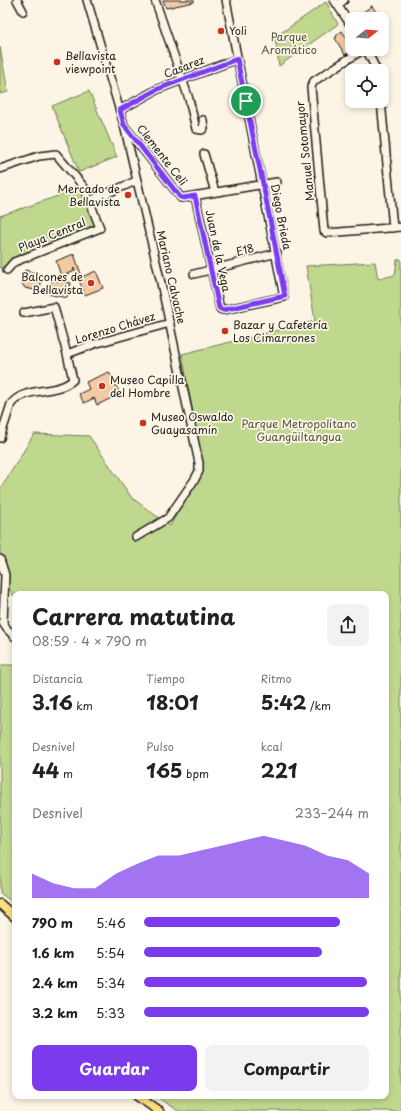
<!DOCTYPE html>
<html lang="es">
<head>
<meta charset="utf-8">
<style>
  :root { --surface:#fff; --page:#f2f2f2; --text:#222; --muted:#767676; --accent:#7c3aed }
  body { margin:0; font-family:"Playpen Sans",sans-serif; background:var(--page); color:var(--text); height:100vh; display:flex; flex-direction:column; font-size:15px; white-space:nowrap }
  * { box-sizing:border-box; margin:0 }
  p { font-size:13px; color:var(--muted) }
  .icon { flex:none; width:22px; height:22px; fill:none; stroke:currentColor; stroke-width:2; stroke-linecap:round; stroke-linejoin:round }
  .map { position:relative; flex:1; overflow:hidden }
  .panel { position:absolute; left:12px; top:591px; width:377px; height:508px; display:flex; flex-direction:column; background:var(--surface); border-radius:8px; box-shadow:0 2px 6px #0003 }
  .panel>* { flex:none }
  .needle { width:26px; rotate:73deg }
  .tools { position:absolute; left:345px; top:12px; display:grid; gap:8px }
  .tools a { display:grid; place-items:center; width:44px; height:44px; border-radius:8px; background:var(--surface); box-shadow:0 2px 6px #0003; font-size:20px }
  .pin { position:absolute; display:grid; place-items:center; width:34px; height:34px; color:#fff; margin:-17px; border:2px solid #fff; border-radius:50%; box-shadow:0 1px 4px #0007 }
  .round { display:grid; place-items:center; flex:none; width:42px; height:42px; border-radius:8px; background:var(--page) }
  .overview { display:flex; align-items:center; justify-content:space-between; height:68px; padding:0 20px }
  h1 { font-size:22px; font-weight:700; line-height:30px }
  .figures { display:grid; grid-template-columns:repeat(3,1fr); gap:6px; height:68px; padding:4px 20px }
  .figures div { display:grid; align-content:center }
  .figures b { font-size:20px; font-weight:700 }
  .figures small { font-size:11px; font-weight:400 }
  .figures p { font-size:11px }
  .chart { height:112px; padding:8px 20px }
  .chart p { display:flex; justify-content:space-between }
  .chart svg { width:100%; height:72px; margin-top:4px; fill:var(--accent); opacity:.7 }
  .primary-button { display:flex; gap:8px; margin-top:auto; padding:8px 20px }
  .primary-button a { flex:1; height:46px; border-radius:8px; background:var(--accent); color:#fff; font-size:16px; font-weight:700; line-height:46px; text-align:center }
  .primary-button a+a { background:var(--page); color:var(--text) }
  ul { padding:0 20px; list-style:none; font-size:13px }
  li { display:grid; grid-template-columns:64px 48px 1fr; align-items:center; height:30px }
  li i { height:10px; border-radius:5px; background:var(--accent) }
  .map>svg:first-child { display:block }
</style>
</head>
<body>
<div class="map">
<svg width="401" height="1111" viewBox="0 0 401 1111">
  <rect width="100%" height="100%" fill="#fcf5e5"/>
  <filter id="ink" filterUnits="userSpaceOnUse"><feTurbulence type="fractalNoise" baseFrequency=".025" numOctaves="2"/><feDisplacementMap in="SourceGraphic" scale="8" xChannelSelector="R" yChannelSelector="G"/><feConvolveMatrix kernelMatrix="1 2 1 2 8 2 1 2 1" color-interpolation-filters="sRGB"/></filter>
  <g filter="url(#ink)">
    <path fill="#c0d88e" stroke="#6e7a55" d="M326,2L338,24L279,66L275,37Z
      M0,47L8,92L0,94Z
      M89,91L117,157L79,172L52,106Z
      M84,187L99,228L0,268V216Z
      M401,259V1111H178L155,1096H386V594H15V598L9,588L0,568V490L34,434L89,436L132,498L170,526L203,467L182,354L315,321L306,266L375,262L378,279L395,275L397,260Z
      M0,665H15V904L0,893Z"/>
    <path fill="#f4caa3" stroke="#1c1c1c" d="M163,0H194V2L166,8Z
      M372,6L376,12L366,19H353Z
      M342,31L352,46V49L354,50L345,55L335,38L337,37L336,36Z
      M74,254L82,277L96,271L103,288L85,295L74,268L73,272L61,276L56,261Z
      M25,270L43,275L39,291L25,288L22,284Z
      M52,280L71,283L67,298L48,294Z
      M109,372L120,394L97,405L94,398L84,403L79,394L89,389L86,382Z"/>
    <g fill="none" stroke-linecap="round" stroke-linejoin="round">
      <defs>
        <path id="minor" d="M17,0L23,11
          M87,0L124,125L161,283L199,463V471L195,479L168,518L136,537
          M155,0L189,99L196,129L202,130L204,128L203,120
          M334,0L352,27
          M338,5L344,0
          M364,49L314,81L311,87L324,231L327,233L401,227
          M366,49L377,71
          M381,101L393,228
          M120,110L158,89L237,59
          M126,128L181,198L277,182
          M204,154L215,192
          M0,169L39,156L56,154L84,187L100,228L14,262L7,270
          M195,196L220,309L223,310L284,297L226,0
          M89,201L136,181
          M194,274L277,253
          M67,354L94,344L170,323
          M0,438L11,404C25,386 56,395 73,380L67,354L54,307L24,313
          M0,559L5,575L3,623L7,629L15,637"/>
        <path id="major" d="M0,904L15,917
          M137,1096L159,1111"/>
      </defs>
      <use href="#minor" stroke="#1c1c1c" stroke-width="10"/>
      <use href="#major" stroke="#1c1c1c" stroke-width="11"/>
      <use href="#minor" stroke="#fcf5e5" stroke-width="7"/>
      <use href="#major" stroke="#fedf80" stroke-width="8"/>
    </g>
  </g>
  <g fill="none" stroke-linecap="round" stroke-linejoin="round" filter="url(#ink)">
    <defs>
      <path id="route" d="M237,59L263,184L285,296L223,310L219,308L195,196L183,198L180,197L124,125L120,110L158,89Z"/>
    </defs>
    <use href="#route" stroke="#fff" stroke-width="8"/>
    <use href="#route" stroke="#7c3aed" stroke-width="5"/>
  </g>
  <g fill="#c8321e" stroke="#fcf5e5" stroke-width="1.5">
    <circle cx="221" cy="31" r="4"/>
    <circle cx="57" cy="62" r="4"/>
    <circle cx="128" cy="195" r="4"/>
    <circle cx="91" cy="283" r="4"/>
    <circle cx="225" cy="331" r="4"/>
    <circle cx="102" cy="386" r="4"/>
    <circle cx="143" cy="423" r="4"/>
  </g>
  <g text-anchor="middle" stroke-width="3.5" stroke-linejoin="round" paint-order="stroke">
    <g font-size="11" fill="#1c1c1c" stroke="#fcf5e5" text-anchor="start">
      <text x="229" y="35">Yoli</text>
      <text x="65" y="60">Bellavista<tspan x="65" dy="13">viewpoint</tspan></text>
      <text x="120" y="193" text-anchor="end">Mercado de<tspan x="120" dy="13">Bellavista</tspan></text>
      <text x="83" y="281" text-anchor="end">Balcones de<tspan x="83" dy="13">Bellavista</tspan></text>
      <text x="233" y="329">Bazar y Cafetería<tspan x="233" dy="13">Los Cimarrones</tspan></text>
      <text x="110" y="384">Museo Capilla<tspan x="110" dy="13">del Hombre</tspan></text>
      <text x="151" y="421">Museo Oswaldo<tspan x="151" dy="13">Guayasamín</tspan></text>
    </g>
    <g font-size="11" fill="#4d543e" stroke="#fcf5e5">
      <text x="289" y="41">Parque<tspan x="289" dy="13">Aromático</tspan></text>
      <text x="299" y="428">Parque Metropolitano<tspan x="299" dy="13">Guangüiltangua</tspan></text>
    </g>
    <g font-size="11" fill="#1c1c1c" stroke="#fcf5e5">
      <text transform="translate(184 67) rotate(-21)" y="4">Casarez</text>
      <text transform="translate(305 151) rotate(-96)" y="4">Manuel Sotomayor</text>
      <text transform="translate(162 155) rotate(52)" y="4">Clemente Celi</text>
      <text transform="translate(281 217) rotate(79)" y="4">Diego Brieda</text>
      <text transform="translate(52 235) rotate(-22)" y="4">Playa Central</text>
      <text transform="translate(245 250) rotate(-14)" y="4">E18</text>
      <text transform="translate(218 251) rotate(78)" y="4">Juan de la Vega</text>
      <text transform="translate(171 277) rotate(77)" y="4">Mariano Calvache</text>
      <text transform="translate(115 328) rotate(-17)" y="4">Lorenzo Chávez</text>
    </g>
  </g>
</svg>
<div class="tools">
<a><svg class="needle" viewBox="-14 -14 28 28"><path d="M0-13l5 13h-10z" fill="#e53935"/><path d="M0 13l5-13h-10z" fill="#767676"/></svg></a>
<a><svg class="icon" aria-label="locate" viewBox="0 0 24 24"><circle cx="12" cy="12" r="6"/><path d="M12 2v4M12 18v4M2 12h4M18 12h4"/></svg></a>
</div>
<div class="pin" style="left:246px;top:101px;background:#1e9e55"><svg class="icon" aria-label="arrive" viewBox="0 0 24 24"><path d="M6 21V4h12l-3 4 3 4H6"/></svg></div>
<section class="panel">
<div class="overview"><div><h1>Carrera matutina</h1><p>08:59 · 4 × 790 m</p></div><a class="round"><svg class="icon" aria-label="share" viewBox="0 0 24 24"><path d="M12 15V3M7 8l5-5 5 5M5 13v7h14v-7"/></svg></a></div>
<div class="figures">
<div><p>Distancia</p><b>3.16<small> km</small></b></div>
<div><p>Tiempo</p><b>18:01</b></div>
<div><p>Ritmo</p><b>5:42<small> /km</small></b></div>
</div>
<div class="figures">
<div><p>Desnivel</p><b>44<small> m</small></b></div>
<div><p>Pulso</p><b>165<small> bpm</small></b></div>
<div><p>kcal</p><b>221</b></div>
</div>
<div class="chart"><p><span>Desnivel</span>233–244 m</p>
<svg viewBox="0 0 160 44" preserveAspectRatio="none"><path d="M0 44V29L10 35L20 38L30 38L40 29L50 23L60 18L70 18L80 15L90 12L100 9L110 6L120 9L130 12L140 18L150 21L160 29V44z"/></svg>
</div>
<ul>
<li><b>790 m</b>5:46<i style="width:87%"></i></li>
<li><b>1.6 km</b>5:54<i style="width:79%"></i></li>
<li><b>2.4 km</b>5:34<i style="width:99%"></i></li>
<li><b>3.2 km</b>5:33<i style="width:100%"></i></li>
</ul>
<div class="primary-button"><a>Guardar</a><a>Compartir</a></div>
</section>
</div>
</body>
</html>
